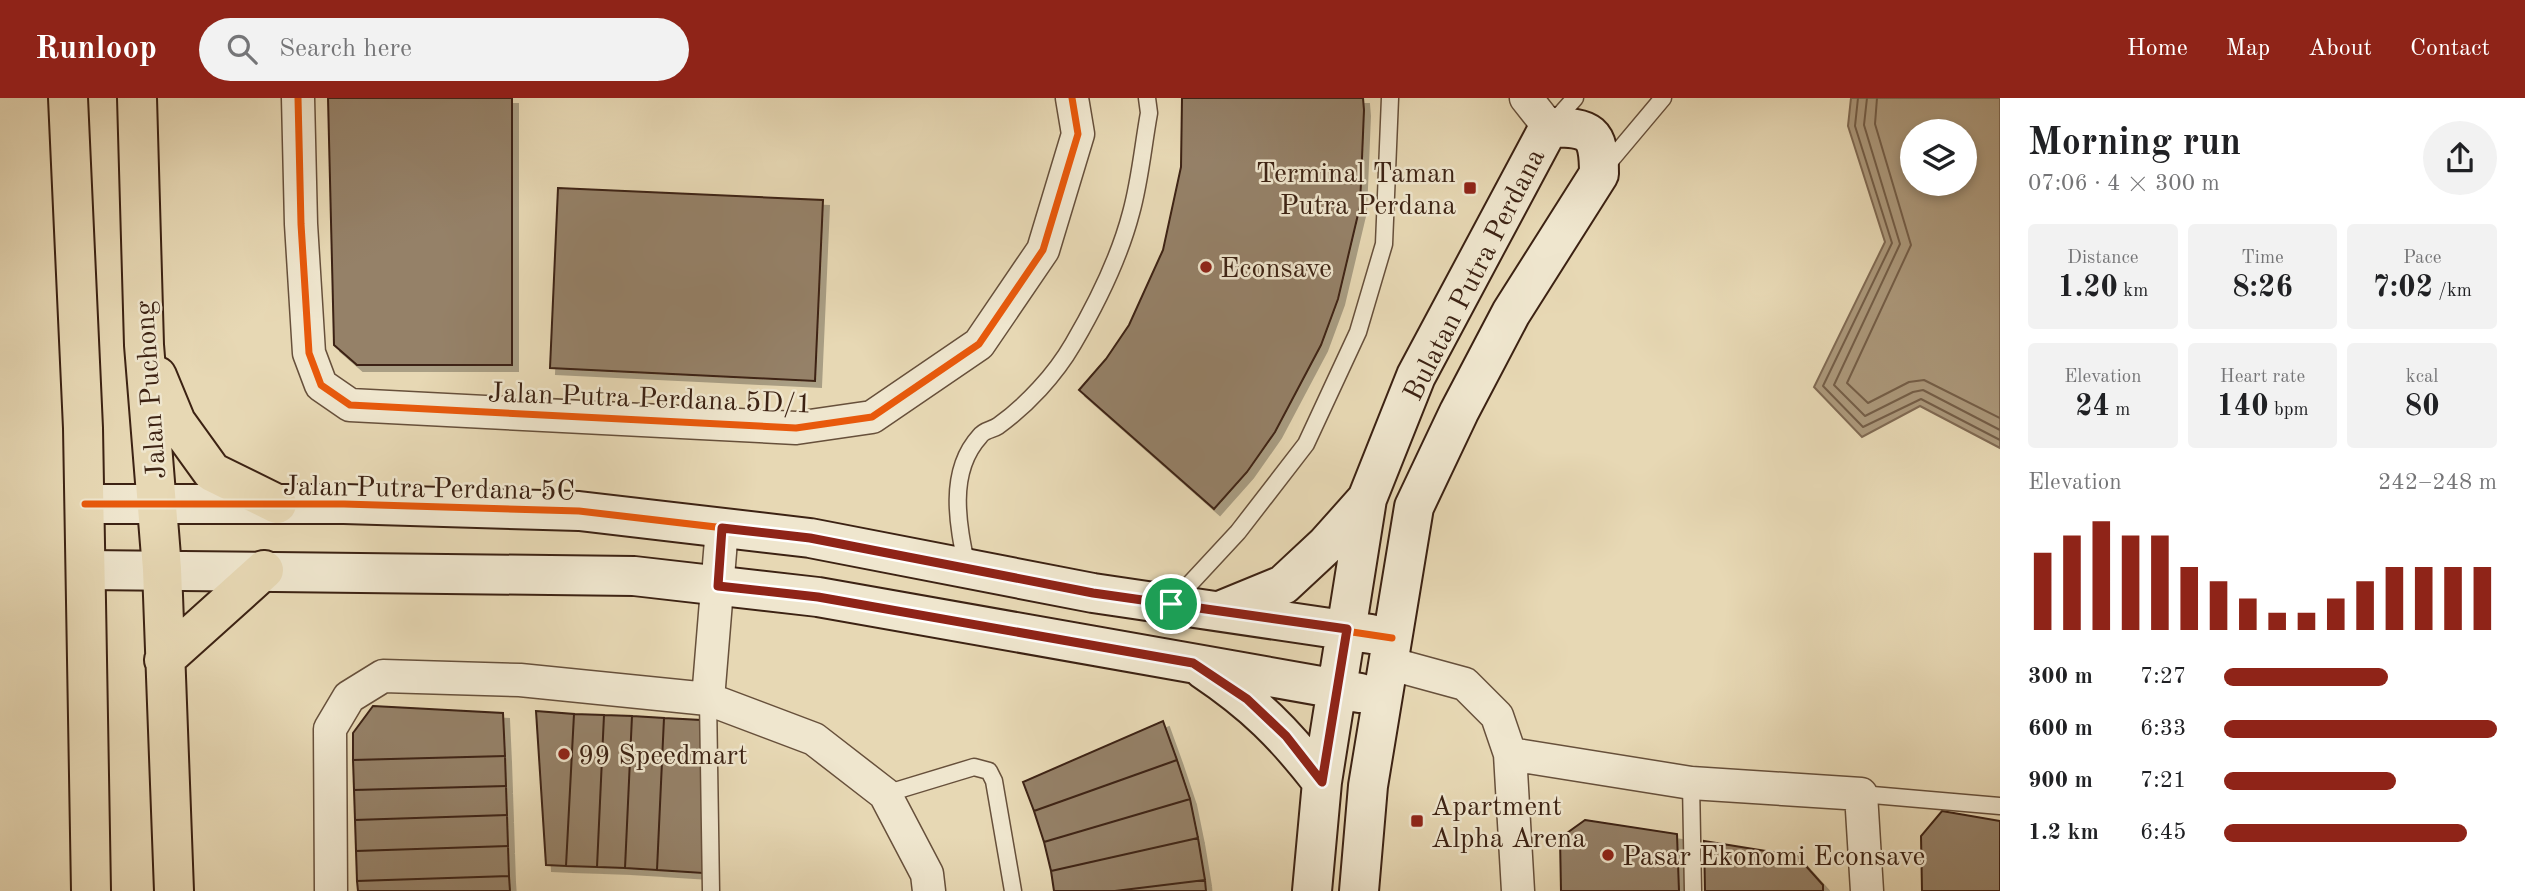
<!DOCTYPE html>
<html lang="en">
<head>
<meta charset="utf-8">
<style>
  :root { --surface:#fff; --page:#f2f2f2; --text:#202124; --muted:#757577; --accent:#8f2418 }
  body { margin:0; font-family:"Old Standard TT",serif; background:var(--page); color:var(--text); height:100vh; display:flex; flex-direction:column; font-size:26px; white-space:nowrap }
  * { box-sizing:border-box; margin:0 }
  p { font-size:23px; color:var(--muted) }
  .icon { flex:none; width:38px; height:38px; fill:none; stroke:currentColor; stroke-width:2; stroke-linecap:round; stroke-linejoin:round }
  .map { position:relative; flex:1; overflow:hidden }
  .sheet { display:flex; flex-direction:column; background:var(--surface); width:525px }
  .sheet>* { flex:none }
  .tools { position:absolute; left:1900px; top:21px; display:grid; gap:14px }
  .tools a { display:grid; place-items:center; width:77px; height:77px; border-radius:50%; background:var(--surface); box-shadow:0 4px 10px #0003; font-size:35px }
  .pin { position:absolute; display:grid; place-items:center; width:60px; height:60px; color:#fff; margin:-30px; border:4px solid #fff; border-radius:50%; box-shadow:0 2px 7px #0007 }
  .round { display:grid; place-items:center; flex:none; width:74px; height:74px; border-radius:37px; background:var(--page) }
  .head { display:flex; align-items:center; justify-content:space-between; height:119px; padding:0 28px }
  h1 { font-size:38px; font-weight:700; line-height:52px }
  .stats { display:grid; grid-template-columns:repeat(3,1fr); gap:10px; height:119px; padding:7px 28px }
  .stats div { display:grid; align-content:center; border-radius:7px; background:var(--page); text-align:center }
  .stats b { font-size:30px; font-weight:700 }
  .stats small { font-size:19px; font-weight:400 }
  .stats p { font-size:19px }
  .chart { height:196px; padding:14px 28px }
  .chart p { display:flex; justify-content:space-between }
  .chart svg { width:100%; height:126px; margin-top:7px; stroke:var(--accent); stroke-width:6 }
  ul { padding:0 28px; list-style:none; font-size:23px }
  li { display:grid; grid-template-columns:112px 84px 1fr; align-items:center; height:52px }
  li i { height:18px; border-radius:9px; background:var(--accent) }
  header { display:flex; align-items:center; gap:42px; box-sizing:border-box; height:98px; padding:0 35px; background:var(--accent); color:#fff }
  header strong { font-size:33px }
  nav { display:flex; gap:38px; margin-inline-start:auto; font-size:24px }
  .search { width:490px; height:63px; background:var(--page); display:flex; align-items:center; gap:18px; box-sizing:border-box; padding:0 24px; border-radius:38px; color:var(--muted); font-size:26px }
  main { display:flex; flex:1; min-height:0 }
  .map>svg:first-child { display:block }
</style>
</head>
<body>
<header>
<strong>Runloop</strong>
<div class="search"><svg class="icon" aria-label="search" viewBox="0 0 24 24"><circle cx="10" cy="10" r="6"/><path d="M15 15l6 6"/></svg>Search here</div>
<nav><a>Home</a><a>Map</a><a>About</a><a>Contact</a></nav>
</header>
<main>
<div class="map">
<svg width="2000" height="793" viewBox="0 0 2000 793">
  <defs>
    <filter id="shadow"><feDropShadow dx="6" dy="6" stdDeviation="0" flood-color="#0004"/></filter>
  </defs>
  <rect width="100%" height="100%" fill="#e7d8b4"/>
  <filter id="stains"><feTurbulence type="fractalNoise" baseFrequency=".00286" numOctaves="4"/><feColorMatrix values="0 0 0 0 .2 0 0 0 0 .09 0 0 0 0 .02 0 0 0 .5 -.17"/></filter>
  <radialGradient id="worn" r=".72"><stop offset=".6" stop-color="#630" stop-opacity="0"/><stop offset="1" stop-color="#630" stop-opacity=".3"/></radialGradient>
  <path fill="#ad9a7d" stroke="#806a53" stroke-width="2" fill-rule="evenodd" d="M1851,0H2000V350L1920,308L1862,339L1814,289L1885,144L1848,28ZM1913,33H1965V86H1913Z"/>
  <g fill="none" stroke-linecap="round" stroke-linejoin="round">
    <path stroke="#745e48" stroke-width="2" d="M1858,0L1855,28L1892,145L1823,288L1863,329L1921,301L2000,342
      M1867,0L1864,27L1900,146L1834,287L1865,318L1913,294L1923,292L2000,332
      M1877,0L1875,26L1911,147L1847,285L1868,305L1909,284L1924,282L2000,320"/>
  </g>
  <path fill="#958167" stroke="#3c2213" stroke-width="2" filter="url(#shadow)" d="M328,0H512V267H357L334,247Z
    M1182,0H1363L1364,12L1360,108L1338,201L1321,247L1275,334L1247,374L1214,411L1079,292L1106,261L1129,227L1163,152L1181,69Z
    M558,90L823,102L815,283L550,270Z
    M373,608L503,615L505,658L353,662V635Z
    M536,613L574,616L566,768L546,767Z
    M574,616L604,617L597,769L566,768Z
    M604,617L632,618L625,770L597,769Z
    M632,618L664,620L657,772L625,770Z
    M664,620L701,622L703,775L657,772Z
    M1163,623L1177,662L1034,713L1023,684Z
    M505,658L506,688L354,692L353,662Z
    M1177,662L1190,701L1044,744L1034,713Z
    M506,688L507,717L355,722L354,692Z
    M1190,701L1198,740L1051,773L1044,744Z
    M1942,713L2000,723V793H1922L1921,738Z
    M507,717L508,748L356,753L355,722Z
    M1585,722L1677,736L1679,793H1561L1560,740Z
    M1198,740L1205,782L1115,793H1054L1051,773Z
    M1704,743L1797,758L1823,787V793H1705Z
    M508,748L509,778L357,783L356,753Z
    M509,778L510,793H358L357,783Z
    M1205,782L1206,793H1115Z"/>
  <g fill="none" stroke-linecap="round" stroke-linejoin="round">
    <defs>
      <path id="lane" d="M1551,27L1575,0
        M1605,69L1663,0
        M967,470C958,427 947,374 980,338C984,332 992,332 998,328C1027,307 1055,277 1073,246C1097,205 1119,161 1131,115C1140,83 1143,48 1149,15L1147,0
        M1173,504L1238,434L1306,346L1358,234L1384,146L1390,0
        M708,601L711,793
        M1691,685L1693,793
        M885,696L974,669L989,673L994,683L1013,793
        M1861,696L2000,708"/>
      <path id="street" d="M298,0L301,126L309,255L321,287L350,307L796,330L872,319L979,246L1043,152L1078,36L1072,0
        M1526,0L1549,29
        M1388,565L1465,586L1497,618L1510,656L1518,793
        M708,601L722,430
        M1510,656L1691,685L1861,696L1867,793
        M331,793L330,631L349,599L383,578L520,582L708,601L814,641L885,696L927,776L929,793"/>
      <path id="secondary" d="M85,406H344L579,413L810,440L1093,495L1371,536
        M86,472L634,478L818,499L1360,595
        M1222,512L1283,487L1326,447L1367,401
        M1203,571C1255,606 1284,635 1322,684
        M1312,793L1322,684L1367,401L1416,278L1549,29C1591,30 1599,33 1599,76L1511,215L1459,314L1414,409L1368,688L1359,793"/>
      <path id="primary" d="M68,0L83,330L91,793
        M137,0L144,247L162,471L174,793
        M157,278L176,324L212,374L277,406
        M164,562L264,472"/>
    </defs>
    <use href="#lane" stroke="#67503b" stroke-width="19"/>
    <use href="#street" stroke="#67503b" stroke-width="35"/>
    <use href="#secondary" stroke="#3c2213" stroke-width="42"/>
    <use href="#primary" stroke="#3c2213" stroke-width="42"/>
    <use href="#lane" stroke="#efe6ce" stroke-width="16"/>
    <use href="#street" stroke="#efe6ce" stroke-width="32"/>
    <use href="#secondary" stroke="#efe6ce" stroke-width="38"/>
    <use href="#primary" stroke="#e7d8b4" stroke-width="38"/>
    <defs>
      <path id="cycleway" d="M298,0L301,126L309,255L321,287L350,307L796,330L872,319L979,246L1043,152L1078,36L1072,0
        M85,406H344L579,413L810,440L1093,495L1392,540"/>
    </defs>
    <use href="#cycleway" stroke="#efe6ce" stroke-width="11"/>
    <use href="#cycleway" stroke="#e8590c" stroke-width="7"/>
  </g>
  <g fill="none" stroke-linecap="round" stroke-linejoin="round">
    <defs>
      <path id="route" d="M722,430L810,440L1093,495L1347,531L1322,684L1286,638L1247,601L1193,565L818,499L718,488Z"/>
    </defs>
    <use href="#route" stroke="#fff" stroke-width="14"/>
    <use href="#route" stroke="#8f2418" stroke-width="9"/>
  </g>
  <g fill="#8f2418" stroke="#efe6ce" stroke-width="2.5">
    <rect x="1463" y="83" width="14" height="14" rx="3.5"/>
    <circle cx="1206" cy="169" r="7"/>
    <circle cx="564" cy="656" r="7"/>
    <rect x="1410" y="716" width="14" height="14" rx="3.5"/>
    <circle cx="1608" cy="757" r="7"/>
  </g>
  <g text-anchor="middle" stroke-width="5" stroke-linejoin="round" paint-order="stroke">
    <g font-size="28" fill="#3c2213" stroke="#efe6ce" text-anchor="start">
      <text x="1456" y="84" text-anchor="end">Terminal Taman<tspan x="1456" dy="32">Putra Perdana</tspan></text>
      <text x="1220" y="179">Econsave</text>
      <text x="578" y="666">99 Speedmart</text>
      <text x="1431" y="717">Apartment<tspan x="1431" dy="32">Alpha Arena</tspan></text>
      <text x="1622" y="767">Pasar Ekonomi Econsave</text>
    </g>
    <g font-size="28" fill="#3c2213" stroke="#efe6ce">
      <text transform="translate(1473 176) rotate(-63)" y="10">Bulatan Putra Perdana</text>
      <text transform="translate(149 292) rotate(-94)" y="10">Jalan Puchong</text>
      <text transform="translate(650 299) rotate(2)" y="10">Jalan Putra Perdana 5D/1</text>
      <text transform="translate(429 389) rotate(1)" y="10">Jalan Putra Perdana 5C</text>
    </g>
  </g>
  <rect width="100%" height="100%" filter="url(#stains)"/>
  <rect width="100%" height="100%" fill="url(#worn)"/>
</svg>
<div class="tools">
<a><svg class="icon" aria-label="layers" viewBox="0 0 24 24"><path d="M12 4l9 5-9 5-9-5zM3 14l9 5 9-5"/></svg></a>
</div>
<div class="pin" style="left:1171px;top:506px;background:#1e9e55"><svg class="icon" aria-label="arrive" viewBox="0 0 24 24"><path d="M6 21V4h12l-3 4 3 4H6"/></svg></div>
</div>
<section class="sheet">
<div class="head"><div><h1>Morning run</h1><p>07:06 · 4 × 300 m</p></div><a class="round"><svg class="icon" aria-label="share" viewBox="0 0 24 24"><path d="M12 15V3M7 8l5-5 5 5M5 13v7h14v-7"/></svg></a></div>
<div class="stats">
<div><p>Distance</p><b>1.20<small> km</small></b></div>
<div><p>Time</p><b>8:26</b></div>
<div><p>Pace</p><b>7:02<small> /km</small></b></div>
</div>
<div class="stats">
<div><p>Elevation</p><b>24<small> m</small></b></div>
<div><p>Heart rate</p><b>140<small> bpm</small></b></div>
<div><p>kcal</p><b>80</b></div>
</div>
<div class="chart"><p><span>Elevation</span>242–248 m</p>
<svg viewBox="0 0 160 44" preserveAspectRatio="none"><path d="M5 44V17M15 44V11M25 44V6M35 44V11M45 44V11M55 44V22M65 44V27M75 44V33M85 44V38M95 44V38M105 44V33M115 44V27M125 44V22M135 44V22M145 44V22M155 44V22"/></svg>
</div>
<ul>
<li><b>300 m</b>7:27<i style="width:60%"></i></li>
<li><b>600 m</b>6:33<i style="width:100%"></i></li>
<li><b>900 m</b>7:21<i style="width:63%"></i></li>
<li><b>1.2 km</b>6:45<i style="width:89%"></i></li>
</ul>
</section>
</main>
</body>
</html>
